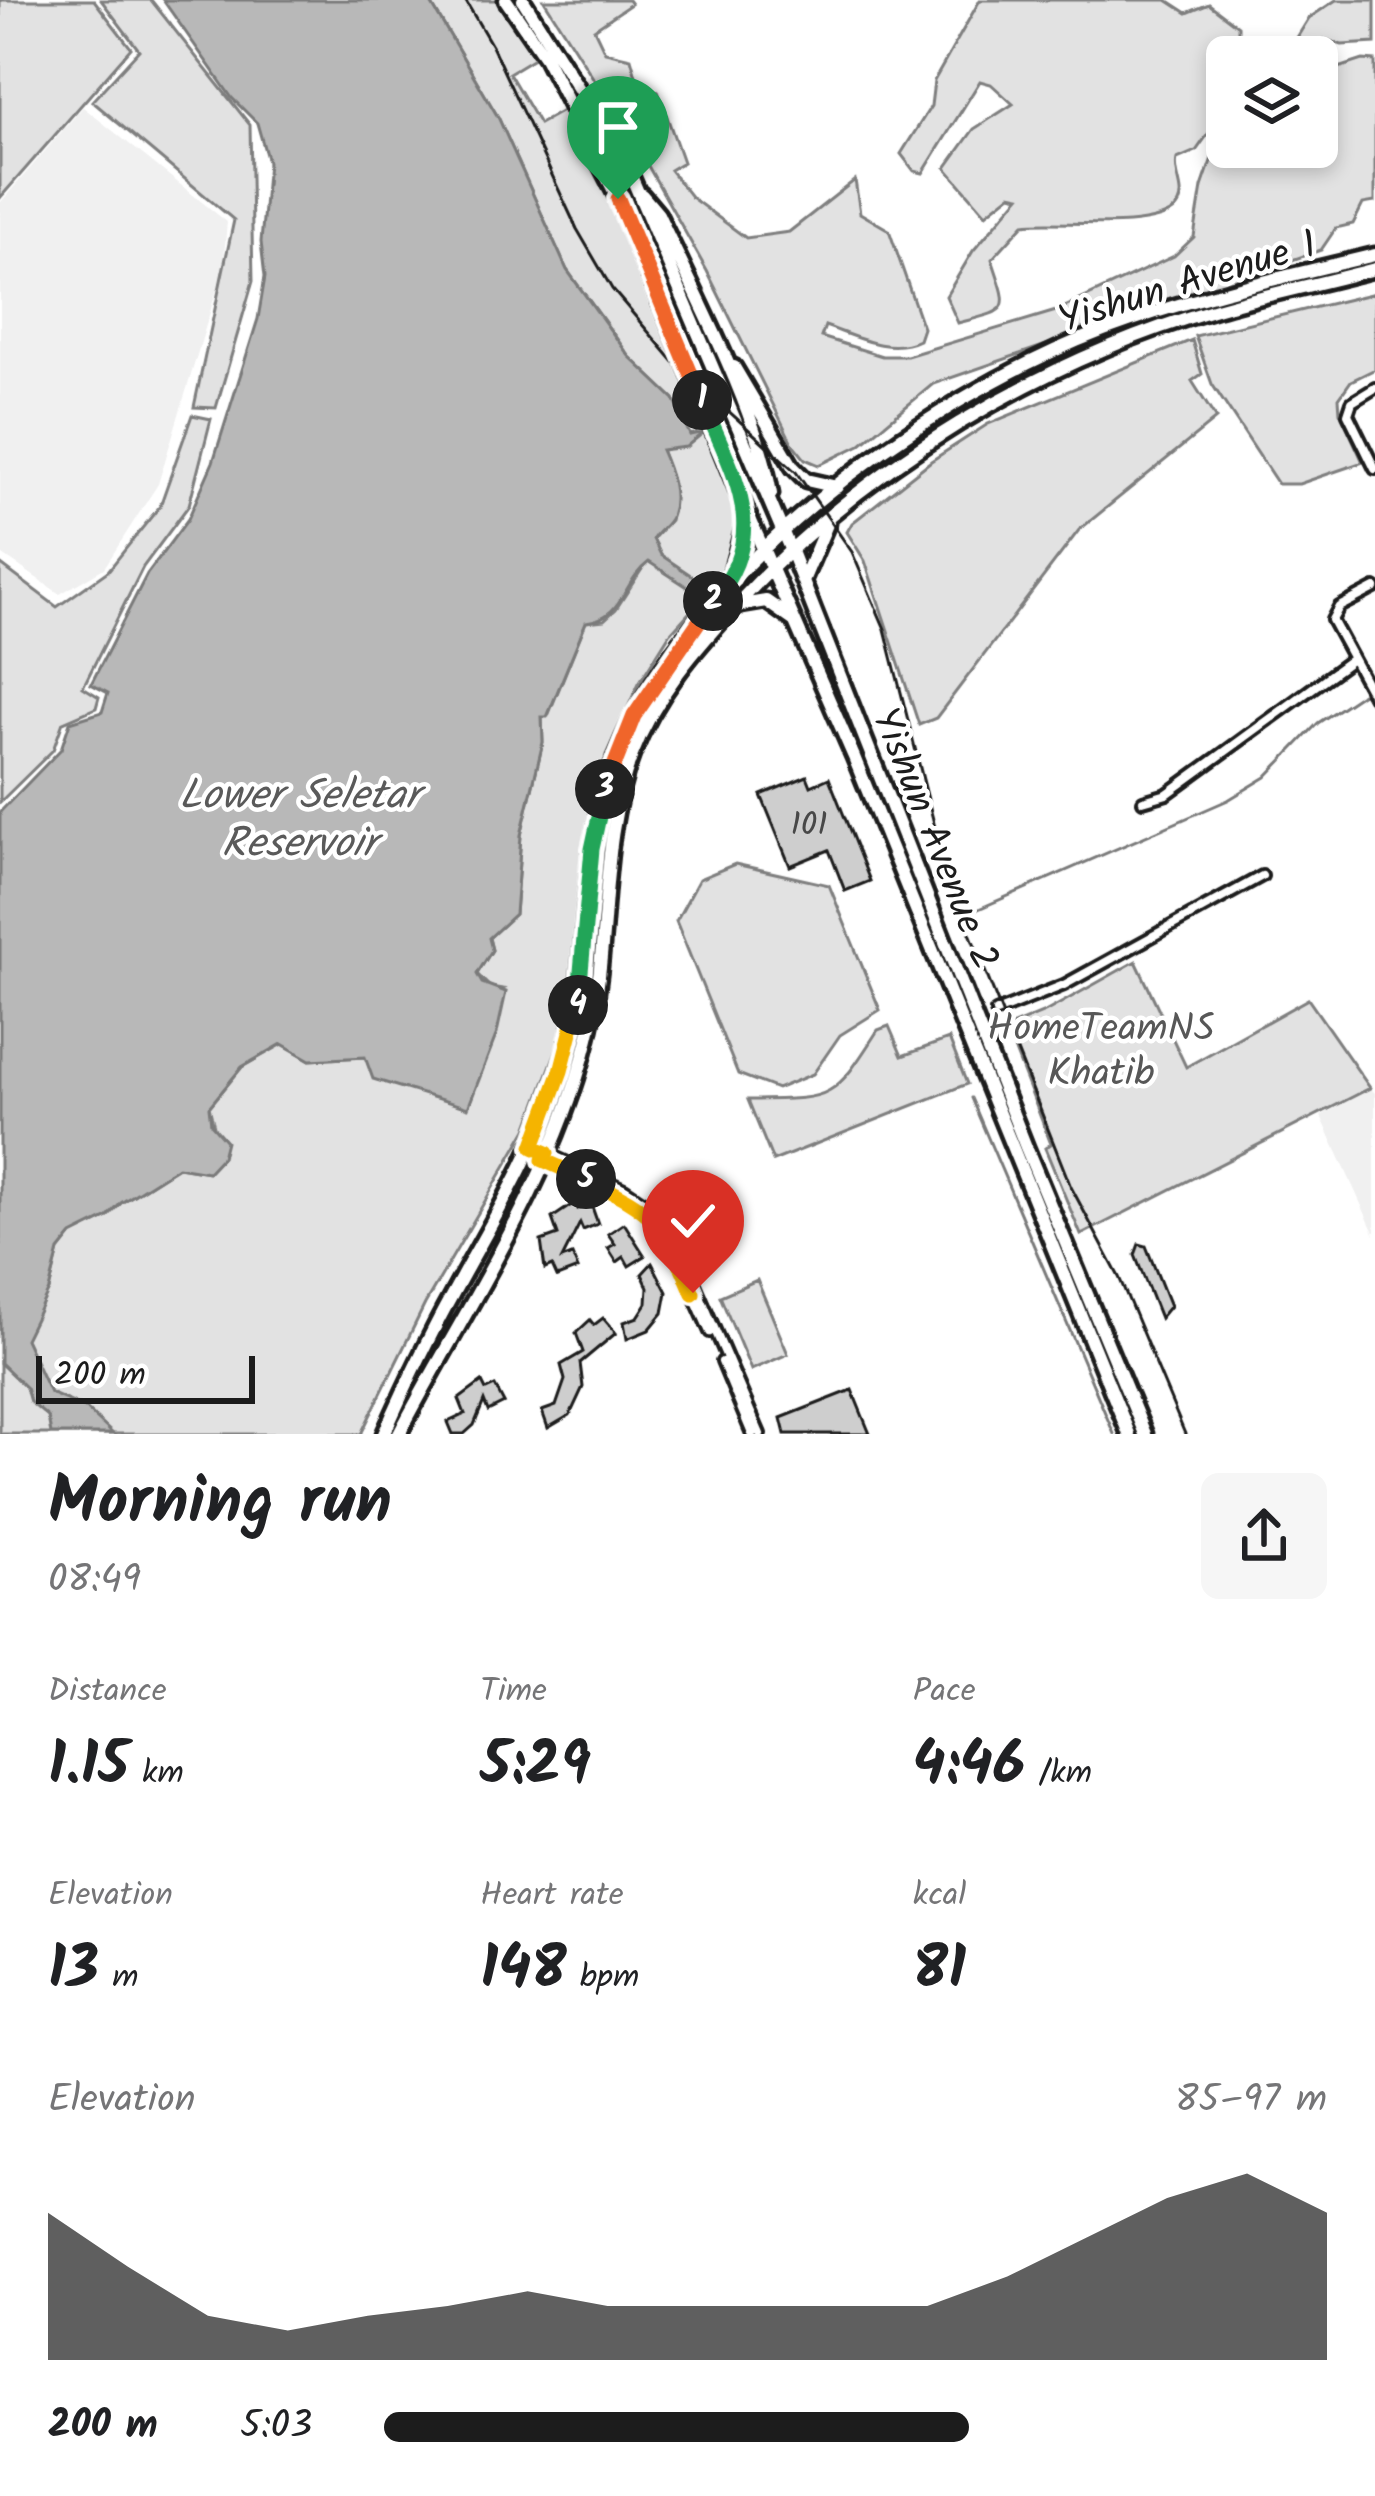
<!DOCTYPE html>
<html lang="en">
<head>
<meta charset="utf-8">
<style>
  :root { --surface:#fff; --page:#f6f6f6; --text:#202124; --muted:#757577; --accent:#1c1c1c }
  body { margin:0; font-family:Kalam,sans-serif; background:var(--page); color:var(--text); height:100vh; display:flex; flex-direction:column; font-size:45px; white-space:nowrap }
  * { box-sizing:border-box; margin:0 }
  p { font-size:39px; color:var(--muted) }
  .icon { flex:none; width:66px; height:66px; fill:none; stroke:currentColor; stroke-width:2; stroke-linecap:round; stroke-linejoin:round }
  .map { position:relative; height:1434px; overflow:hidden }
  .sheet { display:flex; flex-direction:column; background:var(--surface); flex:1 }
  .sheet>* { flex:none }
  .controls { position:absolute; left:1206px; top:36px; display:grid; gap:24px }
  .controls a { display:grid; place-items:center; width:132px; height:132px; border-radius:18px; background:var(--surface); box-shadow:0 6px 18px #0003; font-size:60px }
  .scale { position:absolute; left:36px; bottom:30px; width:219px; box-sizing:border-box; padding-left:12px; border:6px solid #1c1c1c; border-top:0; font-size:33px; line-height:42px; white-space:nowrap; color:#1c1c1c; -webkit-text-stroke:9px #fff; paint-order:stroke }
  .pin { position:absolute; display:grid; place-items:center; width:102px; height:102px; color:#fff; margin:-123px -51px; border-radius:50% 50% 50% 0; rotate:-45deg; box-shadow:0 0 12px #0007 }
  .pin .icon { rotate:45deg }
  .km { position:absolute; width:60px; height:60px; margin:-30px; border-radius:50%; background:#222; color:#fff; font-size:33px; line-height:60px; text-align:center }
  .round { display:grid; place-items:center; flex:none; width:126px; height:126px; border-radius:18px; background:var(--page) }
  .headline { display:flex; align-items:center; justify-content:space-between; height:204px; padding:0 48px }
  h1 { font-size:66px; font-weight:800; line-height:90px }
  .stats { display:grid; grid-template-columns:repeat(3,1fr); gap:18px; height:204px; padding:12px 48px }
  .stats div { display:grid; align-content:center }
  .stats b { font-size:60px; font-weight:800 }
  .stats small { font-size:33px; font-weight:400 }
  .stats p { font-size:33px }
  .chart { height:336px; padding:24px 48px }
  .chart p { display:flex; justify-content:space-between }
  .chart svg { width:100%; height:216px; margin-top:12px; fill:var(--accent); opacity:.7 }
  ul { padding:0 48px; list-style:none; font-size:39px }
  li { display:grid; grid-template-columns:192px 144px 1fr; align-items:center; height:90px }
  li i { height:30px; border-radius:15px; background:var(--accent) }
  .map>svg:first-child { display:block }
</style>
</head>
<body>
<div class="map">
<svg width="1375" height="1434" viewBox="0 0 1375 1434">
  <rect width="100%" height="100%" fill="#fff"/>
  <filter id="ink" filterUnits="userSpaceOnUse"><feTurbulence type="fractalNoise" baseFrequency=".00833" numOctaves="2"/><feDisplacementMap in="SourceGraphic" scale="24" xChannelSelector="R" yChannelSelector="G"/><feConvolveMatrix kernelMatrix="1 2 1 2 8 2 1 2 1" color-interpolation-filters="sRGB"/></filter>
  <g filter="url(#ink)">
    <path fill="#f0f0f0" d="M83,107L227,222L223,269L158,484L104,568L60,594L0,553V203Z
      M1370,1088L1375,1093V1235L1321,1116Z"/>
    <path fill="#e2e2e2" stroke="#7f7f7f" stroke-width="3" d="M0,0H94L131,48L0,198Z
      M101,0H151L250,125L253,281L216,408L194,407L234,220L92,101L139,50Z
      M429,0H499L537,56L509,73L539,124L564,110L612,204L756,539L669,635L639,683L606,755L564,1029L527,1129L425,1304L361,1434H0V1358L49,1290L59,1251L72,1234L108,1217L121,1203L178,1167L208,1172L222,1157L209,1107L242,1067L283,1044L310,1060L365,1057L503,989L490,987L477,974L492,950L489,938L515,914L521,836L543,742L542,716H548L586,622L604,620L616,609L657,546L653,539L670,520L673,484L661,449L703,433L690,435L674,399L629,356L567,270L498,117Z
      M544,0H628L631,4L594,29L605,52L631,58L641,94L658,91L683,162L670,170L692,198L746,238L789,232L855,180L860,213L889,230L923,328L919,340C889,355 854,336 825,326L821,337L882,356H907L1056,311L1174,256L1194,237L1202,187L1212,158L1227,139V147H1317V75L1363,60L1375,61V202L1363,204L1353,224L1336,228L1321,250L933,384L860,445L819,465L805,459L792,443L707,271L643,157Z
      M980,0H1167L1187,13L1209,4L1238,26V57H1227V107L1196,151L1177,159C1173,173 1186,190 1179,204C1164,235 1056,219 1024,224L992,259C1010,313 1012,309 958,323L946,296L973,251L1020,196L1011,194L986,214L946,168L974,129L1013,104L991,84L980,81L923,173L914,171L901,154L931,106L934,81Z
      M1336,0H1375V43L1342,45L1324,39L1307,47L1296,39L1309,18Z
      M1375,293V369L1351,381L1339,398L1340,412L1363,462L1299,484H1278L1212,384L1195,336Z
      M1192,340L1202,374L1192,381L1216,419L1079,530L936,718L919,725L865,561L847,532L852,523L931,461L988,424Z
      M192,415L211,419L189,505L143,567L83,687L99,697L96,708L63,722L53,750L0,802V564L57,607L108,571L160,506Z
      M735,864L829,885L880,1010L840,1035L813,1074L777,1089L738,1074L676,921L699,879Z
      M1136,961L1186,1067L1308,999L1370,1088L1081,1235L1045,1148L1051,1144L1006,1028L1045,1012Z
      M889,1026L902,1056L949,1039L967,1084L773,1161L748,1100C832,1099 832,1102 878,1030Z
      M757,1280L788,1354L751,1370L720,1296Z"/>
    <path fill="#b8b8b8" stroke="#7a7a7a" stroke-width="3" d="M163,0H429L498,117L567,270L629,356L674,399L690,435L704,432L686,447L661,450C670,470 679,494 671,517C667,526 658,530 653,539L661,555L698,580L692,590L649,562C622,582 624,618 586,622L547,717H542L543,742L521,835L515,914L489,938L492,950L477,974L482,983L506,992L497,1033L468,1108L373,1079L365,1057L310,1060L282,1044L242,1067L209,1107L211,1124L226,1141L222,1157L208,1172L178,1167L121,1203L108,1217L72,1235L59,1251L49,1290L25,1339L50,1393L85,1408L113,1434H51L48,1417L30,1402L26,1388L0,1363V812L61,749L70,722L102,712L108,693L91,684L147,574L188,519L213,462L258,319L265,277L261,242L268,162L257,123L232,98Z"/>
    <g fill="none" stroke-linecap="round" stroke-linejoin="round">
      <path stroke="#7a7a7a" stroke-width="3" d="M967,914L1228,800L1266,777L1318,723L1375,685
        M971,1098L1114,1434"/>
    </g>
    <path fill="#cecece" stroke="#1c1c1c" stroke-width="3" d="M807,776L811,786L829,778L870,881L845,891L829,850L790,866L761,795Z
      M576,1202L578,1209L591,1204L598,1224L583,1230L580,1223L562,1259L572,1255L578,1269L557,1277L552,1266L545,1269L541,1241L558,1235L552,1218Z
      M624,1223L645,1256L629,1266L624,1257L617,1262L608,1248L615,1244L608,1234Z
      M1139,1244L1146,1246L1170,1306L1160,1318L1135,1255Z
      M652,1263L667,1292L663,1313L649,1330L627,1339L624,1322L638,1317L647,1303L648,1287L642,1274Z
      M603,1318L616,1333L580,1363L583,1387L570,1415L548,1428L542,1411L556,1406L565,1380L561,1365L583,1352L576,1333L590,1320L594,1325Z
      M482,1382L486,1390L495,1386L504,1403L488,1411L484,1401L474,1425L464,1434H453L448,1422L465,1414L459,1399Z
      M852,1390L870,1434H785L781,1418Z"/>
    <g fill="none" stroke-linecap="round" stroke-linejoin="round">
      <defs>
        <path id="street" d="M1375,388L1352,402L1348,414L1375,469
          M1375,588L1339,607L1332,620L1375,699
          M1143,801L1167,794L1351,660
          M996,1012L1064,985L1262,876
          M533,1147L624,1189L666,1217L760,1434
          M530,1154L623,1196L661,1223L710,1332
          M722,1362L752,1434"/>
        <path id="primary" d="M506,0L545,57L618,199L737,489L854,757L1129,1434
          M523,0L626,164L790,549L1026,1147L1145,1434
          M642,195L658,214C695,294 757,409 771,494
          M734,367L793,467L806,480L837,487
          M731,574L746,519
          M803,581L828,522
          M736,606L766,601L793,620
          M384,1434C405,1387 427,1340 452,1295C491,1223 534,1155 559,1076C592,977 577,871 610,773C674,580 920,400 1104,330C1191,297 1284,277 1375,255
          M399,1434C466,1307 552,1182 587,1042C612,947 597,848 632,755C655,695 697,646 741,600C867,464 1038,362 1216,309C1268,294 1322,283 1375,269"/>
      </defs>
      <use href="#street" stroke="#1c1c1c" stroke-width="16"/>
      <use href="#primary" stroke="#1c1c1c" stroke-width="21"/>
      <use href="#street" stroke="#fff" stroke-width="8"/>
      <use href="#primary" stroke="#fff" stroke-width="12"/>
      <path stroke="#1c1c1c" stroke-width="3" d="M465,0L492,46L577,229L612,289L674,362L796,472L852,552L885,629L947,875L1071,1187L1119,1277L1185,1434"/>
    </g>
  </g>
  <g fill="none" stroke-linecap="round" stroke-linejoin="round" filter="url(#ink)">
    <defs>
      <path id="split-1" d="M618,199L702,400"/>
      <path id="split-2" d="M702,400C732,473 773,530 713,601"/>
      <path id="split-3" d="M605,789L634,716L713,601"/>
      <path id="split-4" d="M578,1005L592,849L605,789"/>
      <path id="split-5" d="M578,1005L561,1071L533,1147L547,1153L543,1160L586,1179"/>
      <path id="split-6" d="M586,1179C657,1212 663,1222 693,1293"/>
    </defs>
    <use href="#split-1" stroke="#fff" stroke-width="24"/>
    <use href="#split-2" stroke="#fff" stroke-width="24"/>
    <use href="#split-3" stroke="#fff" stroke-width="24"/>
    <use href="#split-4" stroke="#fff" stroke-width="24"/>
    <use href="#split-5" stroke="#fff" stroke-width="24"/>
    <use href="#split-6" stroke="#fff" stroke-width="24"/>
    <use href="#split-1" stroke="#f0652b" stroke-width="15"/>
    <use href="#split-2" stroke="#22a559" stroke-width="15"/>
    <use href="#split-3" stroke="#f0652b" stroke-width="15"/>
    <use href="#split-4" stroke="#22a559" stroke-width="15"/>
    <use href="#split-5" stroke="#f5b400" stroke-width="15"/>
    <use href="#split-6" stroke="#f5b400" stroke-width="15"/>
  </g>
  <g text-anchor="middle" stroke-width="9" stroke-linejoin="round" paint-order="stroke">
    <g font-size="33" fill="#484848">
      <text x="809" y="835">101</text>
    </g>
    <g font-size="39" fill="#1c1c1c" stroke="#fff">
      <text transform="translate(1187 280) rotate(-17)" y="14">Yishun Avenue 1</text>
      <text transform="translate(937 838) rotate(68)" y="14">Yishun Avenue 2</text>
    </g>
    <g font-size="39" fill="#575757" stroke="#fff">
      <text x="1101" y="1040">HomeTeamNS<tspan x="1101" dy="45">Khatib</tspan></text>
    </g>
    <g font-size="42" font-style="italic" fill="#5a5a5a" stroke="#fff">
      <text x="299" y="808">Lower Seletar<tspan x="299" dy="48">Reservoir</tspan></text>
    </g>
  </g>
</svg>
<div class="controls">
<a><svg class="icon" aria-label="layers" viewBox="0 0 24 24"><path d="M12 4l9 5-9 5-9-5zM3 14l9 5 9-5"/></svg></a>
</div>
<div class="scale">200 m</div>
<div class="pin" style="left:618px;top:199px;background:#1e9e55"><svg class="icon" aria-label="arrive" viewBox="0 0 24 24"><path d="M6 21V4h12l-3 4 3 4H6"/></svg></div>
<div class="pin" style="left:693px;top:1293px;background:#d93025"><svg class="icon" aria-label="check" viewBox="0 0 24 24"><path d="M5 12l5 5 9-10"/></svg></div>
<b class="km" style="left:702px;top:400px">1</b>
<b class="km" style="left:713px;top:601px">2</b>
<b class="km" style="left:605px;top:789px">3</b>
<b class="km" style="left:578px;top:1005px">4</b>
<b class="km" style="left:586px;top:1179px">5</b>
</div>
<section class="sheet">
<div class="headline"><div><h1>Morning run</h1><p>08:49</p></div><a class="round"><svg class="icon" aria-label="share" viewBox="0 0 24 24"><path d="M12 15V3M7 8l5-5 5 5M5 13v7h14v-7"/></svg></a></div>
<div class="stats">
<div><p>Distance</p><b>1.15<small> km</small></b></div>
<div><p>Time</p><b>5:29</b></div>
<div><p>Pace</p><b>4:46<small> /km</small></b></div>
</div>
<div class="stats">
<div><p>Elevation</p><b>13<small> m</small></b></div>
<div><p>Heart rate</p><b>148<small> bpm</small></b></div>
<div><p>kcal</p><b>81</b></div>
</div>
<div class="chart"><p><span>Elevation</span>85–97 m</p>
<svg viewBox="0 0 160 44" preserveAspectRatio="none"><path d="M0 44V14L10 25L20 35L30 38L40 35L50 33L60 30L70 33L80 33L90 33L100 33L110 33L120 27L130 19L140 11L150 6L160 14V44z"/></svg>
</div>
<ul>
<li><b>200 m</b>5:03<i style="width:62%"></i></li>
</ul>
</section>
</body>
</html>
